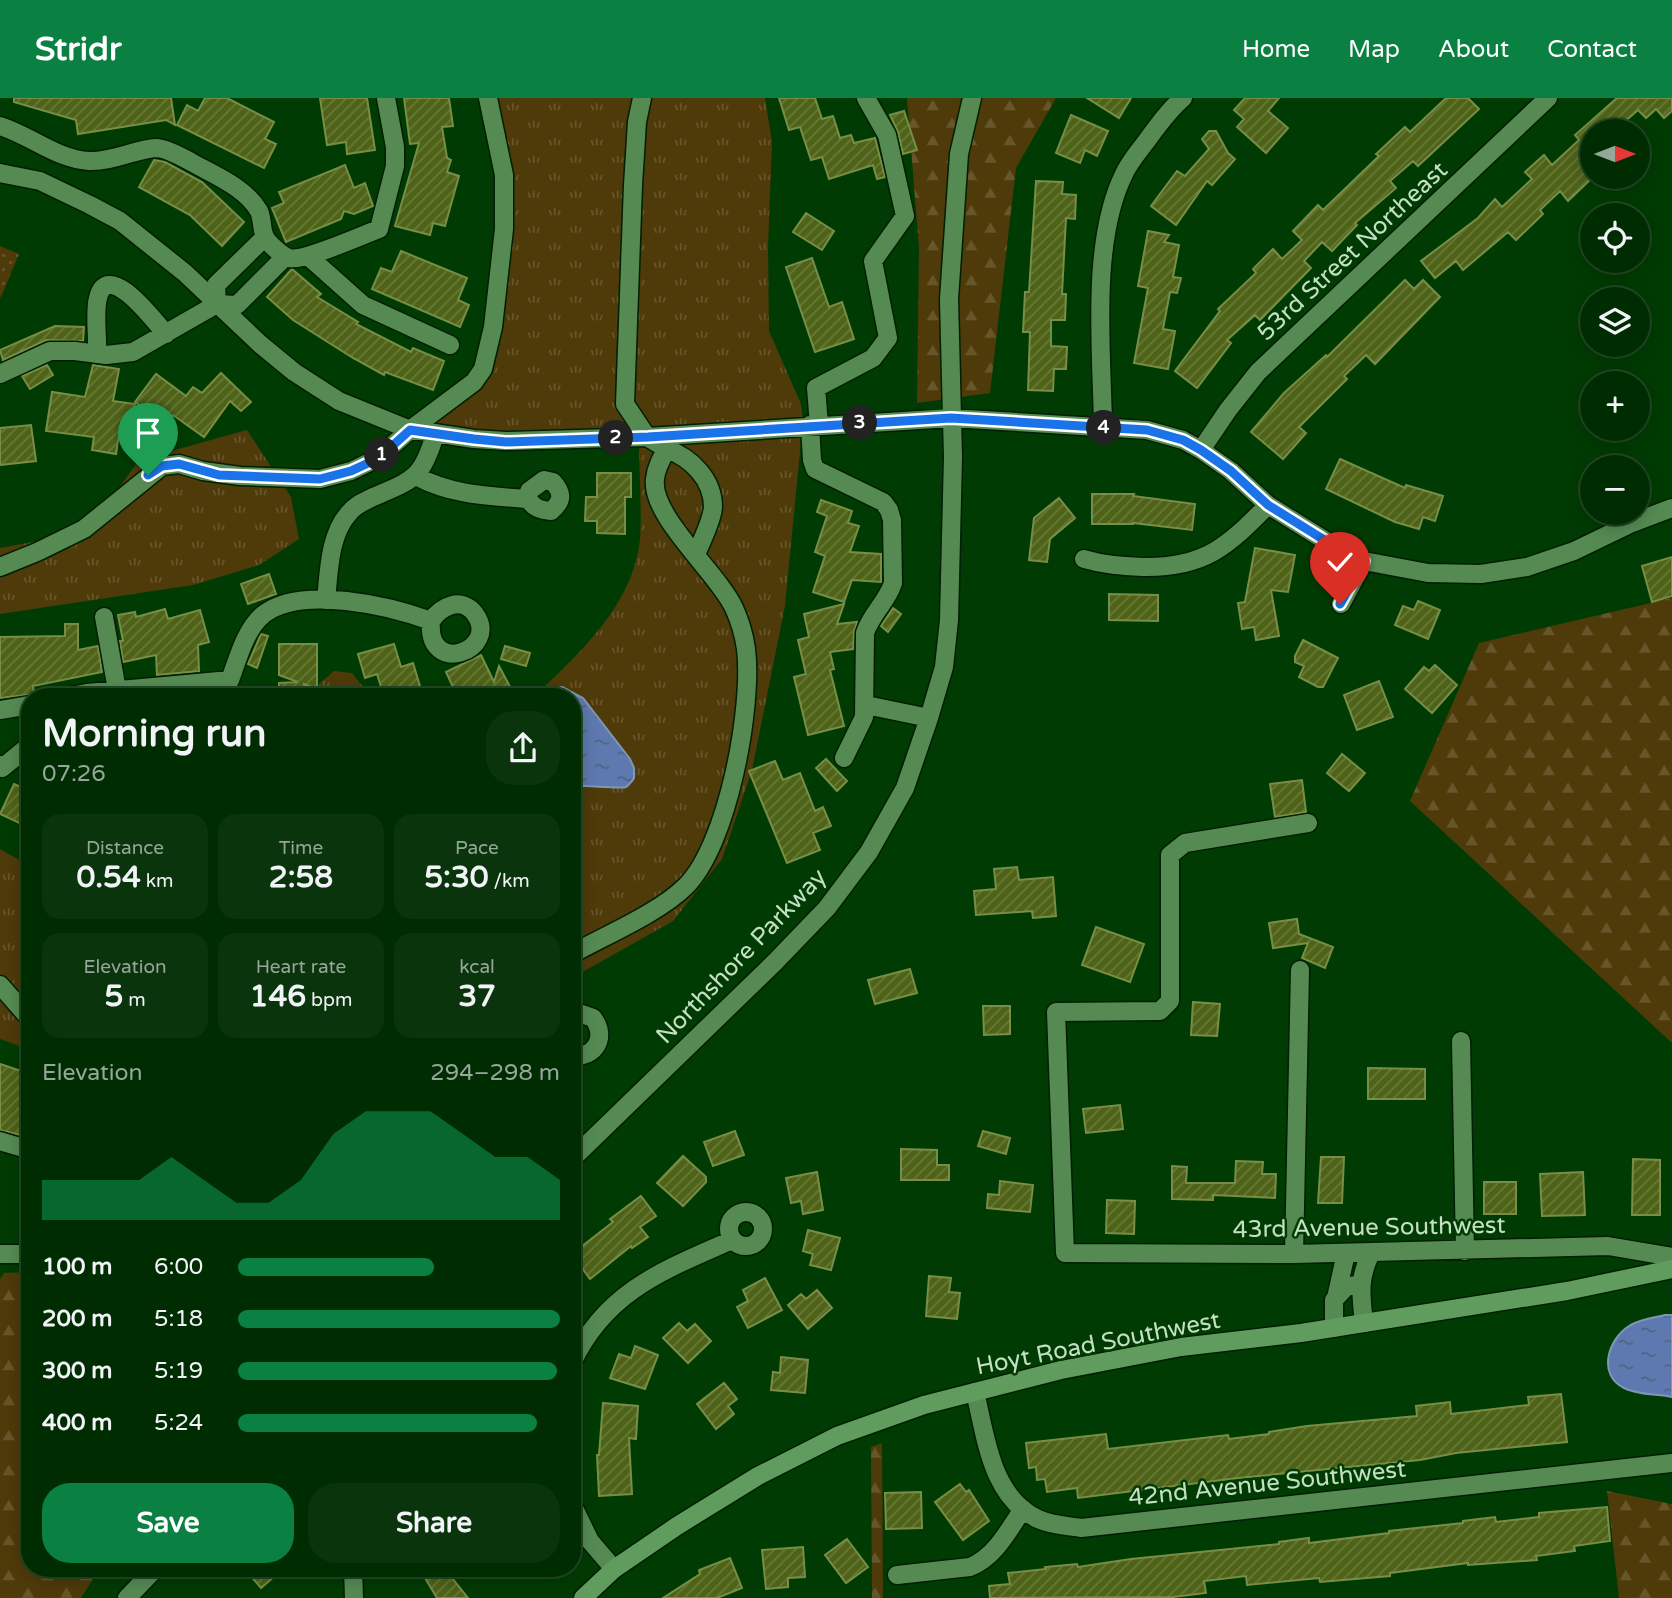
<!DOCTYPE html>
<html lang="en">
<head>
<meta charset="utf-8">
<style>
  :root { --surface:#002c02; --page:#0a340c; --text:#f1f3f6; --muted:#95a799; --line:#224824; --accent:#0b8043 }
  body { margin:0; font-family:"Varela Round",sans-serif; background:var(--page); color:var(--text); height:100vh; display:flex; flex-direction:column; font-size:26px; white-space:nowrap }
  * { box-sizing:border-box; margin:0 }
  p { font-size:23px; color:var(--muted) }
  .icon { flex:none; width:38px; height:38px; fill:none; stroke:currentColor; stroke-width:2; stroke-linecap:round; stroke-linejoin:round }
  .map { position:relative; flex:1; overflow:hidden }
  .drawer { position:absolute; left:21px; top:590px; width:560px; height:889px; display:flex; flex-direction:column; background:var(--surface); border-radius:28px; box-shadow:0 4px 18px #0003,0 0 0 2px var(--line) }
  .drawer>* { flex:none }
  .needle { width:46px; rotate:90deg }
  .fabs { position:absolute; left:1580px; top:21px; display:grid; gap:14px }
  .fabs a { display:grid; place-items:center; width:70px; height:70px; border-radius:50%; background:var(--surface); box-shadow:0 4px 18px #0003,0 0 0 2px var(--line); font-size:35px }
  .pin { position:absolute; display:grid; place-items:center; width:60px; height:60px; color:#fff; margin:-72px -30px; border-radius:50% 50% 50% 0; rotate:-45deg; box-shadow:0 0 7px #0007 }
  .pin .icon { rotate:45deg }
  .km { position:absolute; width:35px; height:35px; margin:-18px; border-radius:50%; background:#222; color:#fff; font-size:19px; line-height:35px; text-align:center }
  .round { display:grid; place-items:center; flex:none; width:74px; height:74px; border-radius:28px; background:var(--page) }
  .head { display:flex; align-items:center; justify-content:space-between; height:119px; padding:0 21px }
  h1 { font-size:38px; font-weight:800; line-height:52px }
  .figures { display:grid; grid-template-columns:repeat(3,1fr); gap:10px; height:119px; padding:7px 21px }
  .figures div { display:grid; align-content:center; border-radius:18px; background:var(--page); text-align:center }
  .figures b { font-size:30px; font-weight:800 }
  .figures small { font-size:19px; font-weight:400 }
  .figures p { font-size:19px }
  .chart { height:196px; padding:14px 21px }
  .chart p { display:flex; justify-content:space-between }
  .chart svg { width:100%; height:126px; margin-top:7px; fill:var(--accent); opacity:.7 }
  .primary-button { display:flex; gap:14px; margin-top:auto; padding:14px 21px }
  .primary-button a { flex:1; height:80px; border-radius:28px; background:var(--accent); color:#fff; font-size:28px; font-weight:800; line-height:80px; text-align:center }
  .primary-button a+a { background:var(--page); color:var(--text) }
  ul { padding:0 21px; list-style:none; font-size:23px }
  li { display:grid; grid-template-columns:112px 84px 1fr; align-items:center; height:52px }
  li i { height:18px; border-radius:9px; background:var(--accent) }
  header { display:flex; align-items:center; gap:42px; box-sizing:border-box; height:98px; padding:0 35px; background:var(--accent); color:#fff }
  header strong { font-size:33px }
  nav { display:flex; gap:38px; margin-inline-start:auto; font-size:24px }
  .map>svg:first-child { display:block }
</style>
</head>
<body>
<header>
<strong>Stridr</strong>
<nav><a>Home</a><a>Map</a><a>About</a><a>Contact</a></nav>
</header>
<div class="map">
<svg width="1672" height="1500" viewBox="0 0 1672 1500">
  <defs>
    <pattern id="grass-tufts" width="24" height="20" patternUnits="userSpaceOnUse" patternTransform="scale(1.75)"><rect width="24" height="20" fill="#4f3a09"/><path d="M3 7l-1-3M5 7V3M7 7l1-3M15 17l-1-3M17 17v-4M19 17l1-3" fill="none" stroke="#67562b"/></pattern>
    <pattern id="forest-firs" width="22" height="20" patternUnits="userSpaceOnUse" patternTransform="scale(1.75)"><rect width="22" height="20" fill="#4f3a09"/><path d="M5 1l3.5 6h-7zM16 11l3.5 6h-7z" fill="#67562b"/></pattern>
    <pattern id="park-dots" width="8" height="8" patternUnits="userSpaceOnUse" patternTransform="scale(1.75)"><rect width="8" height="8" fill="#4f3a09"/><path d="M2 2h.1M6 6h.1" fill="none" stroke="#67562b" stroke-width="1.8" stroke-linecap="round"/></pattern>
    <pattern id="water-ripples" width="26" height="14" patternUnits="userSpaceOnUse" patternTransform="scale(1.75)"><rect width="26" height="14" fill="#5e79af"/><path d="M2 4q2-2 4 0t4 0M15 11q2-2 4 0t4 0" fill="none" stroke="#506380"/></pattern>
    <pattern id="building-hatch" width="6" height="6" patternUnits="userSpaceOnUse" patternTransform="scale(1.75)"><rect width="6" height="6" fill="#4f6318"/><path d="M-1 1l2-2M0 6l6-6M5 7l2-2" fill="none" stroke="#677938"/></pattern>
  </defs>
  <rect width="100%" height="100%" fill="#003b03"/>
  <path fill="url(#grass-tufts)" d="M477,0H765L772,44L768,150L769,233L801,306L803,323L785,508L752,672L722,761L673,823L572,880V598H535C580,554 633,508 640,441C642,411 639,371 639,339L408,331C422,320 466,290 474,278C486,258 487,232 489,210C498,139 505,68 477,0Z
    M247,332L291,399L299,441L259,467L193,487L0,516V450L38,443L82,428L108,405L139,362Z
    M334,573L352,575L370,598H314L320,585Z
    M0,751L30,768V952L0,941Z"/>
  <path fill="url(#forest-firs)" d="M907,0H1056L1016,70L990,295L917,305L919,150Z
    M1672,500V945L1410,703L1479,545Z
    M30,1174V1470H100L81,1500H0V1181L4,1175Z
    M882,1345L883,1500H872L871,1349Z
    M1607,1393L1672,1406V1500H1619Z"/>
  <path fill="url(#park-dots)" d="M0,148L19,156L1,199H0Z"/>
  <path fill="url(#water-ripples)" stroke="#7d98b5" stroke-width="2" d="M562,589L583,600L630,661L634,670V680C633,682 628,688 626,689C622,691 582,687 572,688V598H541L547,592Z
    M1665,1217H1672V1299C1658,1296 1637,1297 1624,1290C1597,1277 1608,1241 1629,1228C1640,1221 1653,1220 1665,1217Z"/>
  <path fill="url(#building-hatch)" stroke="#788e46" stroke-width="2" d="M14,0H171L175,27L166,22L78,36L76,22L14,4Z
    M205,0H227L274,24L265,41L276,46L264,70L177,27L187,7L198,13Z
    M320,0H367L375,52L347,56L346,44L327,47Z
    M404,0H449L453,28L442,29L447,60L451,62L447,74L459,78L445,128L433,125L430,137L395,128L419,45L410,46Z
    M779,0H815L822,21L833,18L840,40L851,37L854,45L875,40L885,79L877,81L873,67L829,81L822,59L811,62L800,29L789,32Z
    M1087,0H1131L1119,20Z
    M1245,0H1279L1268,13L1288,30L1266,55L1237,29L1244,21L1234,12Z
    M1446,0H1468L1479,11L1418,68L1413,63L1390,83L1396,90L1355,125L1357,127L1332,153L1322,144L1304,163L1311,170L1260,222L1255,217L1227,242L1231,245L1197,290L1175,273L1220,213L1218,211L1256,175L1253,171L1273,151L1282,161L1302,142L1293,133L1318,107L1323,112L1379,58L1376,56L1405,29L1410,34Z
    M1617,0H1672V13L1664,20L1656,11L1646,20L1638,12L1614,33H1592V80L1568,103L1560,93L1540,112L1543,116L1516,142L1508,134L1463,172L1456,163L1435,180L1421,163L1478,120L1495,101L1502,109L1532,81L1525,74L1544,57L1552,67L1579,42L1575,37Z
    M904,13L917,52L903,56L898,34L890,17Z
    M1071,17L1108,33L1097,58L1085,52L1080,65L1056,55Z
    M1209,33H1216L1228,55L1235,61L1212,87L1207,83L1176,127L1151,108L1177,73L1185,78L1209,51L1202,41Z
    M154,62L165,64L202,84L244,124L222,148L190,117L139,89Z
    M345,67L354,90L365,85L373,108L354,116L344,113L341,121L286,144L272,110L284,105L279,94Z
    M1036,83L1063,84L1062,96L1076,97L1075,121L1066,120L1062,196H1066L1065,222H1051V248L1067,249L1066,271H1054L1053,293L1028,292L1030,234H1023L1025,194H1029Z
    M806,115L834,133L822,152L793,134Z
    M1148,133L1169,137L1164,144L1179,147L1173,179L1181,180L1177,195L1170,194L1163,231L1175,233L1168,271L1134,265L1148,190L1138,188Z
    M401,153L467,180L458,202L469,207L460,229L372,191L381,170L392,174Z
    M812,160L829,209L842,204L854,241L815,254L786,169Z
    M292,171L321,196L317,199L358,224L356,226L411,254L413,250L444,263L433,292L385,274L384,277L353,260L293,222L267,199Z
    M1405,182L1414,191L1423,182L1440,199L1375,266L1366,257L1344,278L1347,281L1299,329L1306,335L1283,361L1251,334L1284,295L1326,257L1327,259Z
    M55,228L84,229L83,243L46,242L3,262L0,252Z
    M47,267L53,277L30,291L22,278Z
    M93,267L119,271L113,303L135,306L131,332L120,330L116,356L92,352L94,339L46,333L52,294L85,299Z
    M221,275L251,304L241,313L230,303L204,339L173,317L166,326L135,304L156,276L186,298L193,289L202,295Z
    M31,327L36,363L0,367V330Z
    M1340,361L1405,390L1406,387L1443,398L1435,423L1423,419L1419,431L1395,424L1326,391Z
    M597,375H631V399H625V436L597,435V423H585L586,399H597Z
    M1092,396H1134L1133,398L1195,406L1192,432L1133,425V426H1092Z
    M1059,400L1075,420L1050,441L1047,464L1029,462L1034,420Z
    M821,402L852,413L848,425L859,428L850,454L881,456V484L852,482L844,504L813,494L825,458L815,454L827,418L817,414Z
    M1255,450L1295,457L1288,494L1271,492L1279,538L1256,542L1254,529L1242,531L1238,505L1245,504Z
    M1672,459V498L1652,504L1642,468Z
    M269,476L276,496L248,506L241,486Z
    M1109,496L1158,497V523L1109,522Z
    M1418,503L1440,512L1428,541L1395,527L1403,508L1414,512Z
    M844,506L837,526L857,524L854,534L853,551L830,554L834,571L830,572L844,628L808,637L794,579L806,576L798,542L809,539L804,516Z
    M893,510L901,516L888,534L881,528Z
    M165,511L168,521L200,512L209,544L198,547L199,573L157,577L156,557L123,564L120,543H123L118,517L135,514L136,519Z
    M65,526H78V552L98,548L102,574L33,588L34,596L0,600V539L65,538Z
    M261,536L268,538L257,570L248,566Z
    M1303,542L1338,560L1323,589H1318L1299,579L1304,568L1295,564V558Z
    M279,546H317V591L304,586V598H279V585L298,584L279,577Z
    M394,546L401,569L413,565L423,598H384L377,576L365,580L358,556Z
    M505,548L530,555L526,568L501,561Z
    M481,557L494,584L499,568L515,598H457L446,574Z
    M1435,567L1457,587L1432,615L1405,591L1424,569L1429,573Z
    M1379,583L1393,619L1357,632L1344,597Z
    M1342,656L1365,675L1349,693L1327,675Z
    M826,661L847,683L837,693L816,670Z
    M775,663L783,682L800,675L815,713L823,709L831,728L813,735L820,752L787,765L749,673Z
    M1302,682L1306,714L1275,719L1270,686Z
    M14,686L30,693V730L0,716Z
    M1017,769L1019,782L1053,779L1056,818L1033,820L1032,813L976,817L974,793L996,791L994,771Z
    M1297,821L1299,836L1333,849L1325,870L1302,860L1308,845L1273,850L1269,825Z
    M1096,829L1144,846L1130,884L1082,867Z
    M910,871L917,895L875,906L868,882Z
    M1193,904L1220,906L1217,938L1191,937Z
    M983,908H1010V936L984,937Z
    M0,966L30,976V1021L24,1038L0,1032Z
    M1368,970L1425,971V1001H1368Z
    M1120,1007L1123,1031L1086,1035L1083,1011Z
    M735,1033L744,1057L713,1068L704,1044Z
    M983,1033L1010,1040L1006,1056L978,1048Z
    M901,1051L937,1052V1067H949V1082H901Z
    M683,1058L706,1079V1084L683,1108L657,1085Z
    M1321,1059H1344L1342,1105H1318Z
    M1633,1061L1660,1062V1117H1632Z
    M1236,1063L1263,1064L1262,1076H1276L1275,1100L1213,1097V1102L1172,1101V1068L1187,1069L1186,1085H1235Z
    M817,1074L823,1112L803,1116L801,1103L791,1105L786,1080Z
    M1583,1074L1585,1117L1542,1118L1540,1076Z
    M1000,1083L1033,1087L1030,1114L987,1110L988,1096L999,1097Z
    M1484,1084H1516V1116H1484Z
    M641,1098L656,1118L640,1129L648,1139L632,1150L631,1148L590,1181L572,1156L613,1124L610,1121Z
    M1107,1102L1135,1103L1134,1136L1106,1135Z
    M808,1132L840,1140L831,1172L810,1167L813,1156L803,1153Z
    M929,1178L951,1180L949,1194L960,1195L957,1221L926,1218Z
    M765,1180L782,1212L748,1230L737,1209L748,1203L743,1192Z
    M817,1192L832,1210L808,1231L788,1207L801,1196L806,1201Z
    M679,1225L687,1233L695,1226L711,1243L688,1265L663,1240Z
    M635,1248L658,1257L645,1291L610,1280L619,1256L631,1260Z
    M781,1259L808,1262L805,1295L771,1292L773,1274L780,1275Z
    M724,1285L737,1301L728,1308L734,1316L716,1331L697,1306Z
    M1561,1296L1567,1344L1456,1355L1420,1362L1238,1380L1078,1400L1077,1390L1047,1394L1045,1381L1037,1382L1036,1369L1029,1370L1026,1345L1106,1336L1108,1351L1228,1337L1229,1341L1269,1336V1334L1307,1328L1417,1318L1416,1308L1450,1304L1451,1316L1529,1307L1528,1299Z
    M603,1305L638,1308L636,1341L629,1340L632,1396L599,1398L597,1357H599Z
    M960,1386L966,1394L969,1392L989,1423L963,1442L935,1404Z
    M921,1394L922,1430L886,1431L885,1395Z
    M1607,1409L1610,1443L1574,1448L1575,1453L1536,1458L1537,1462L1468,1467V1465L1390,1475V1478L1320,1484L1319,1480L1247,1487L1246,1478L1204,1483L1206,1495L1173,1499L990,1500L989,1488L1010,1486L1008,1475L1046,1471L1045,1469L1077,1466L1078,1469L1131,1461L1279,1446V1444L1309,1440V1445L1389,1435V1433L1463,1425V1423L1495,1419L1496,1424L1539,1419V1415Z
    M847,1441L868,1469L846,1485L825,1457Z
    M803,1449L805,1479L788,1480V1489L766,1491L762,1452Z
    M730,1460L742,1490L717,1500H663L700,1476L699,1472Z
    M244,1470H284L261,1490Z
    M419,1470H444L468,1500H437Z"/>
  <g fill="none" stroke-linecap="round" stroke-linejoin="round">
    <defs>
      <path id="minor" d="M0,28C30,37 56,61 89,63C112,64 136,51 156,50C166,50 182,59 191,64C214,77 245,89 259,113C263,122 261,131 265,139C268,145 282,158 289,160C303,164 362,137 379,131L395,68V49L386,0
        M0,75L40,83L90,107L120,123L185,175L260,246L294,274L339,303L408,331L474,341L506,343L647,339L951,320L1147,332L1183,342L1201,352L1231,373L1268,407L1334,448L1364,463L1428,475L1481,476L1527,469L1574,453L1632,425L1672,410
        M308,158L363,207L450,247
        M217,206L216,187L265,139
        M97,256C98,240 94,214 98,200C108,160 155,224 166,236
        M0,276L50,253H75L106,257L133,254L217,206L237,207L285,159
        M810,327L812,362L815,371L883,404L889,412L892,422L893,485C887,504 871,516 865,535L864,619L844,660
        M819,327L816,290L873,260L888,240L873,163L905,118L887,37L866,0
        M1103,329C1102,253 1090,145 1124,76C1130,63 1140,52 1148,41C1159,26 1169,12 1183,0
        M667,351C691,360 713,381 713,409C712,424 701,443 696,457
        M1201,352L1228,312L1258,274L1548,0
        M416,378C451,397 488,398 528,401C534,410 540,412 551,413C563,403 563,395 553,384L544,382L529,393L528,401
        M1084,461C1104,467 1122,468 1143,469C1204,470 1227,449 1268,407
        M0,469L37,454L84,431L162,368L179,366L203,373L240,378L320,381L351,373L378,360L410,332L474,284L483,271L493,229L504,131V77L488,0
        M326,502C329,474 329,437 349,415C354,408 363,404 371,400C412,382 422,382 435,336
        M1341,506L1364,463
        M104,519L117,592
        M71,598L87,595L230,582C238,561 245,531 264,516C302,487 390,508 431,523C426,580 501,552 475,516C462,498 441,508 431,523
        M866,607L929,620
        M0,612L30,607
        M0,667L2,670L30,647
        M1308,725L1185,745L1170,757V903L1160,913L1056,914L1065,1155L1294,1156L1608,1148L1672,1159
        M572,856C606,837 659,815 686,788C728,746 753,609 746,551C744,537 740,523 734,510C718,475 650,418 655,381C656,370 661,361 667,351L647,339L625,306L633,87L637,24L642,0
        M0,887L30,921
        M572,916L579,915L593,920C607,938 596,961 572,957
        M1461,943L1465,1153
        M0,1043L30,1052
        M572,1061L775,864L827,810L869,754L905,690L929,620L944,569L949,522L953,359L949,201L959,56L972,0
        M729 1131a17 17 0 1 1 34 0a17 17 0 1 1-34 0Z
        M0,1156H30
        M1294,1156L1300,872
        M1336,1200L1346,1155
        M1364,1225C1361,1197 1358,1181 1371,1155
        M1334,1230V1202L1346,1189L1360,1186
        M572,1265C606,1193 664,1172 732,1142
        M975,1294C986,1339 991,1399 1038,1421C1051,1427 1067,1428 1081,1430L1672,1365
        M572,1406L590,1443L614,1471
        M353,1470L354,1500
        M897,1477L970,1469C995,1459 1008,1433 1023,1411
        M127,1500L156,1470"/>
      <path id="major" d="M583,1500L614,1471L677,1428L758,1378L837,1338L924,1307L1061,1272L1181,1249L1301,1235L1567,1193L1672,1171"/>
    </defs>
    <use href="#minor" stroke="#031e03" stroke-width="21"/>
    <use href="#major" stroke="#031e03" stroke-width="21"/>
    <use href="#minor" stroke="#558b53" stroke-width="18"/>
    <use href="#major" stroke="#5f9c5d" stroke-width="18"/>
  </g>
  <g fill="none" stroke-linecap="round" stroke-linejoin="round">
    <defs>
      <path id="route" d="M148,377L162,368L179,366L219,377L320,381L351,373L379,360L410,332L474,341L506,344L648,339L951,320L1147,332L1183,342L1201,352L1231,373L1268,407L1334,448L1364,463L1340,506"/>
    </defs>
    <use href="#route" stroke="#fff" stroke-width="14"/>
    <use href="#route" stroke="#1a73e8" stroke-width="9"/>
  </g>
  <g text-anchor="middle" stroke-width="5" stroke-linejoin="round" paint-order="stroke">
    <g font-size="24" fill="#c4e0c2" stroke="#003b03">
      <text transform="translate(1352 153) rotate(-43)" y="8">53rd Street Northeast</text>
      <text transform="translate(741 858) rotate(-46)" y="8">Northshore Parkway</text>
      <text transform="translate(1369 1129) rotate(-1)" y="8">43rd Avenue Southwest</text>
      <text transform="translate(1098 1245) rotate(-11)" y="8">Hoyt Road Southwest</text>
      <text transform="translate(1267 1385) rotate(-6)" y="8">42nd Avenue Southwest</text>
    </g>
  </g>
</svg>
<div class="fabs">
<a><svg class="needle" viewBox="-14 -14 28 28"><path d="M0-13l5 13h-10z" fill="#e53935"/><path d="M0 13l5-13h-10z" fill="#95a799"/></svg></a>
<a><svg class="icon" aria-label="locate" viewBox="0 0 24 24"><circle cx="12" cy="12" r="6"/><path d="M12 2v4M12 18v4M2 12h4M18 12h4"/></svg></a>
<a><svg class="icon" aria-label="layers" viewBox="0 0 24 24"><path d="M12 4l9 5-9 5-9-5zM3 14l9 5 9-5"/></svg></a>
<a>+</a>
<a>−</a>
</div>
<div class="pin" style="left:148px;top:377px;background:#1e9e55"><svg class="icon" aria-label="arrive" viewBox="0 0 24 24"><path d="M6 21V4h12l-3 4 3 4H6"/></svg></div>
<div class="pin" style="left:1340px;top:506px;background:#d93025"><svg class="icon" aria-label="check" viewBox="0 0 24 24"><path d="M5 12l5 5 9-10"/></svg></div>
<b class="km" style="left:382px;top:357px">1</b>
<b class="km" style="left:616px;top:340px">2</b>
<b class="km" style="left:860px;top:325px">3</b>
<b class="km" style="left:1104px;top:330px">4</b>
<section class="drawer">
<div class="head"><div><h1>Morning run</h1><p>07:26</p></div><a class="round"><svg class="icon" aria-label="share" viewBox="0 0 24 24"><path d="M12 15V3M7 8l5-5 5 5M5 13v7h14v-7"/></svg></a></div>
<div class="figures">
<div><p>Distance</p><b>0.54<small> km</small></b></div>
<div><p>Time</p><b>2:58</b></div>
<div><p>Pace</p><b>5:30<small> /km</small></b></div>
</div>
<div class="figures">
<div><p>Elevation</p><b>5<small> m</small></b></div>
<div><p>Heart rate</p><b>146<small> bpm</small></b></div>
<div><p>kcal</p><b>37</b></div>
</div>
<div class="chart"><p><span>Elevation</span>294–298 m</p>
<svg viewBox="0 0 160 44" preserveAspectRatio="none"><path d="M0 44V30L10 30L20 30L30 30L40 22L50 30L60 38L70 38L80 30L90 14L100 6L110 6L120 6L130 14L140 22L150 22L160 30V44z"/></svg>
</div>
<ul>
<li><b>100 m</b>6:00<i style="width:61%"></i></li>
<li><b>200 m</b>5:18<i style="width:100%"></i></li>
<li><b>300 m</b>5:19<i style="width:99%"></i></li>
<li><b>400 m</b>5:24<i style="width:93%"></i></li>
</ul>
<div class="primary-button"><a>Save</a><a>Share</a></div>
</section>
</div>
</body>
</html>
